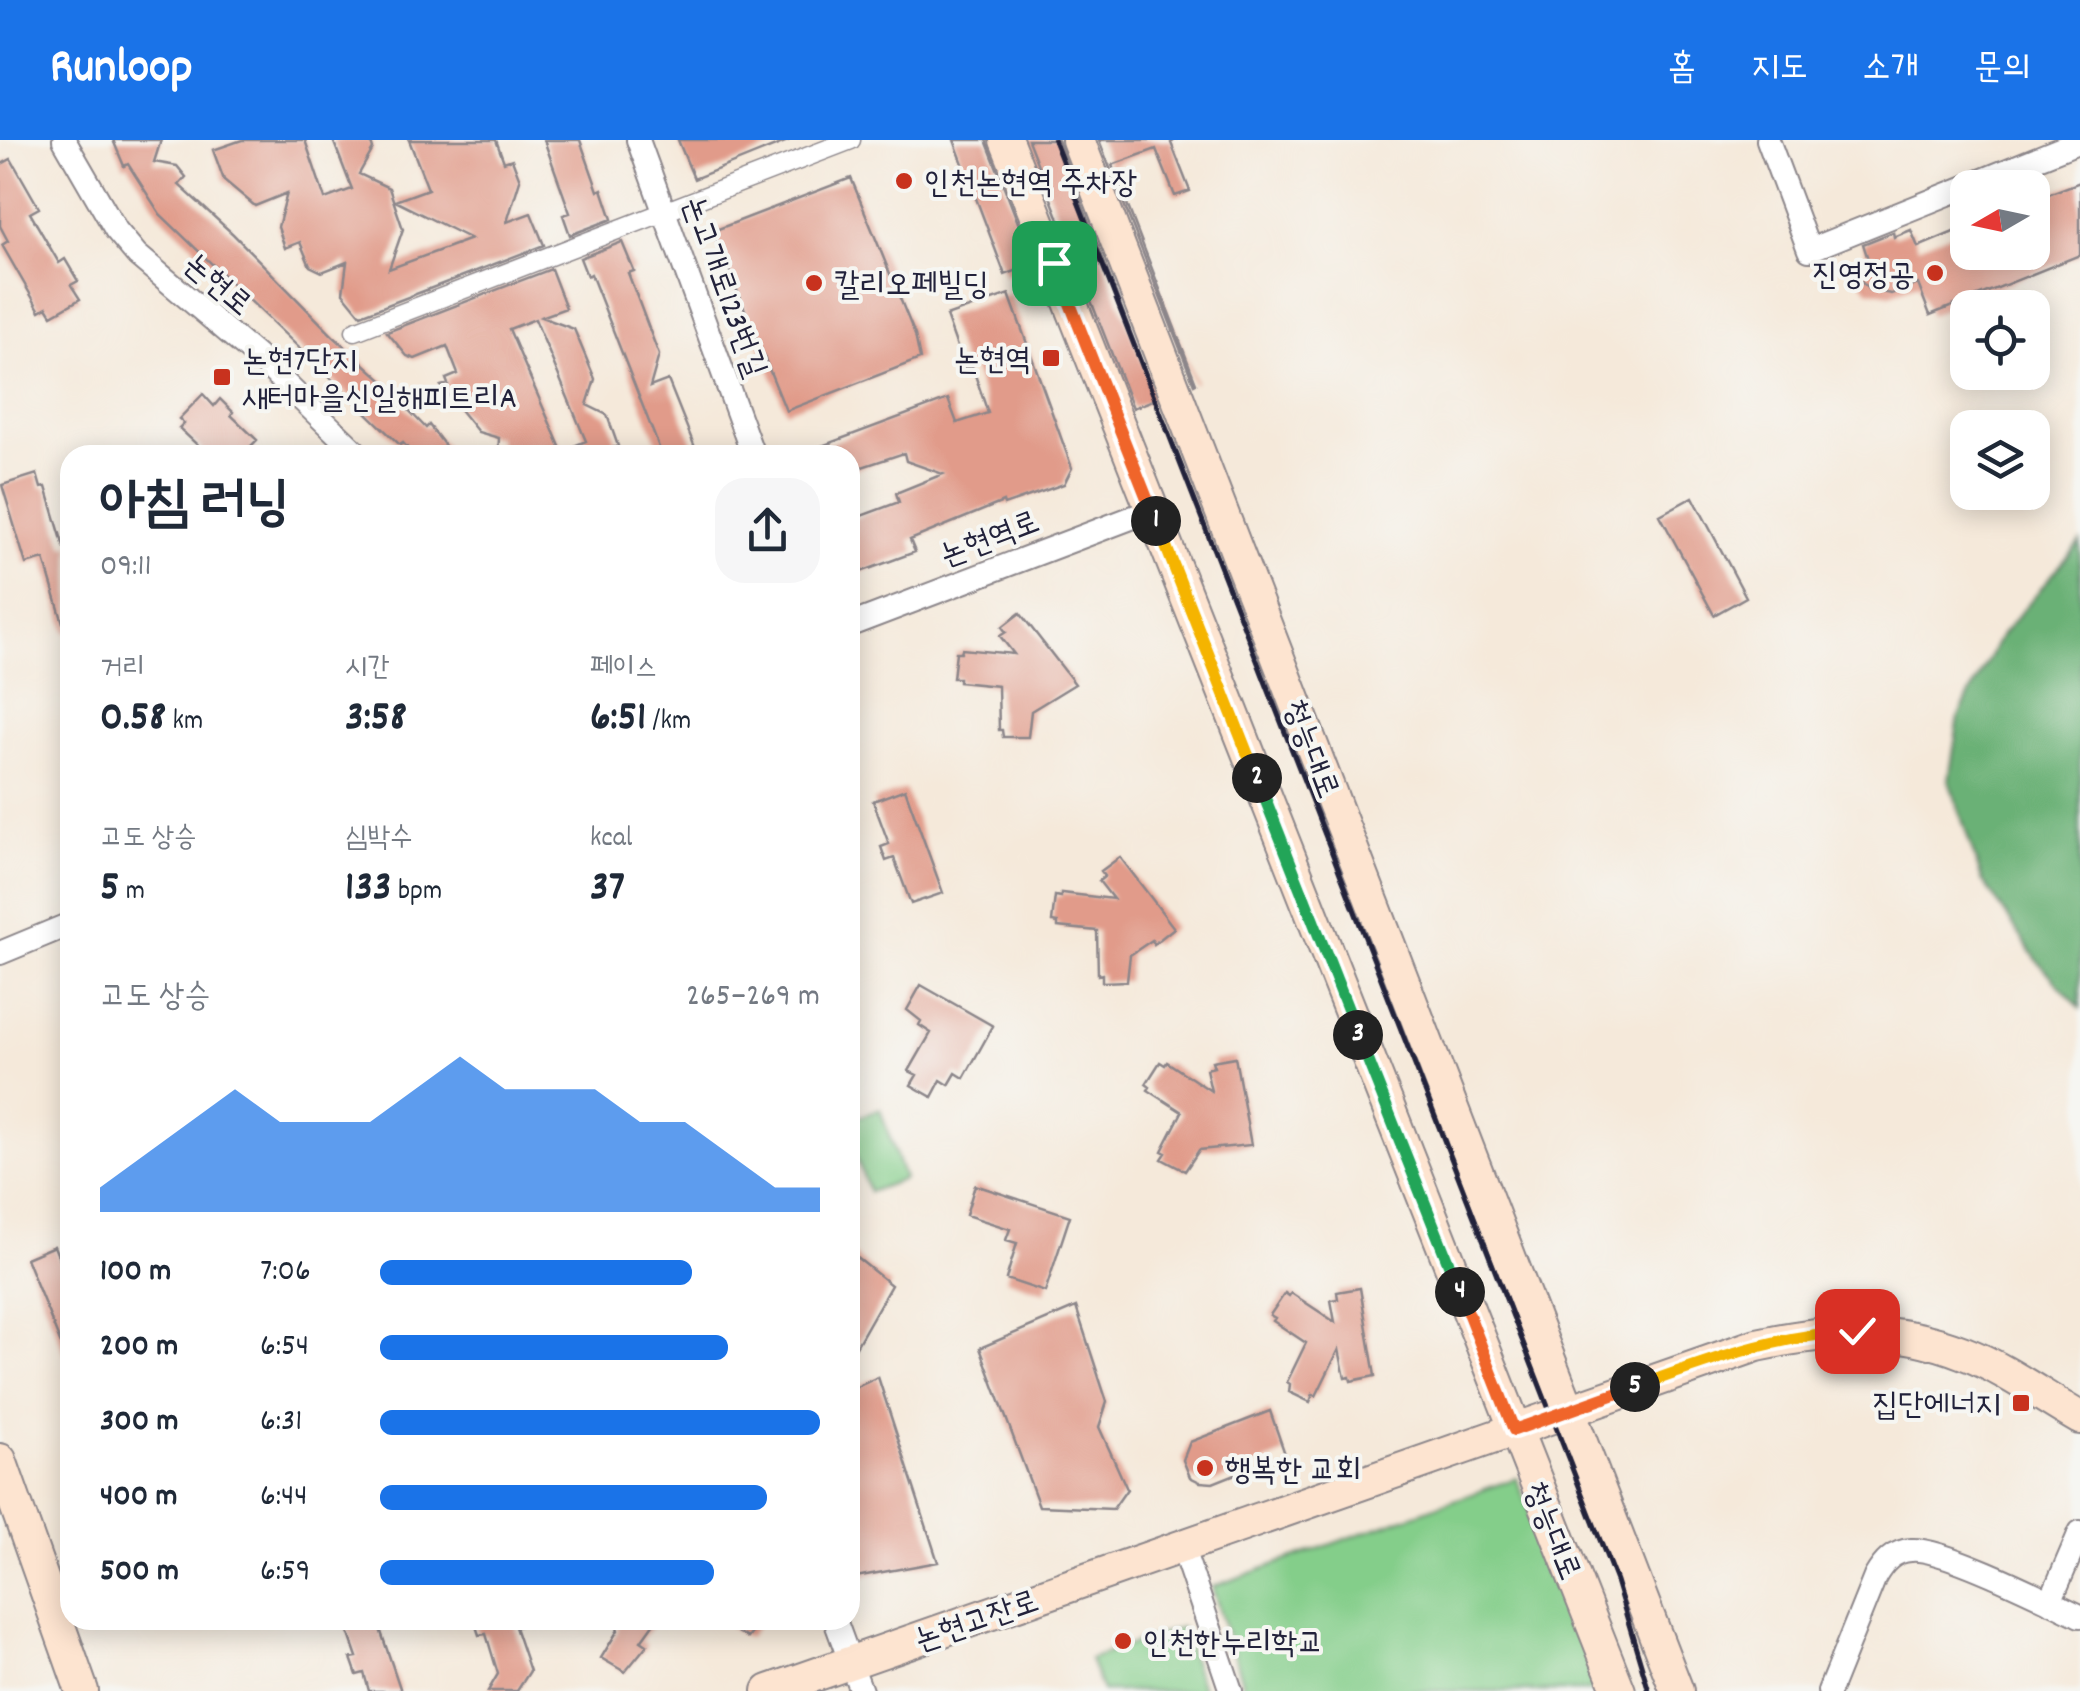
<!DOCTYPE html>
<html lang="ko">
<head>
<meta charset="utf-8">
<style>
  :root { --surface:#fff; --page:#f6f6f7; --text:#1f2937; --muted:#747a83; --accent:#1a73e8 }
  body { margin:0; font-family:Dekko,"Poor Story",sans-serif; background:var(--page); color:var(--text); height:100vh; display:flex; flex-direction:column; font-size:38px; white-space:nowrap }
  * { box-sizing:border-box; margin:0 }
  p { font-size:32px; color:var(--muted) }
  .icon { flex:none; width:55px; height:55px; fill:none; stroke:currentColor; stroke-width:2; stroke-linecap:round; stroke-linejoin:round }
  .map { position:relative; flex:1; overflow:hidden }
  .drawer { position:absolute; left:60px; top:305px; width:800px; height:1185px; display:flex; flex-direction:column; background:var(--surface); border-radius:30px; box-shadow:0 5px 25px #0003 }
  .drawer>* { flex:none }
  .needle { width:65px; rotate:261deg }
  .buttons { position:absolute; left:1950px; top:30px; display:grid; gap:20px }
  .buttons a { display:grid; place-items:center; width:100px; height:100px; border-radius:20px; background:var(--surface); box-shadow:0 5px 25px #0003; font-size:50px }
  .pin { position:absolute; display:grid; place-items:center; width:85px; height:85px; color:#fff; margin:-42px; border-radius:20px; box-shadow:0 5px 15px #0006 }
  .km { position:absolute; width:50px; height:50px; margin:-25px; border-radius:50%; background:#222; color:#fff; font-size:28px; line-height:50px; text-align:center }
  .round { display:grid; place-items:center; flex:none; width:105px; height:105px; border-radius:30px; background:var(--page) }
  .summary { display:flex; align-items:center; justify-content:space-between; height:170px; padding:0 40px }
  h1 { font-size:55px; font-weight:700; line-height:75px }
  .metrics { display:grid; grid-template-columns:repeat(3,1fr); gap:15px; height:170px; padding:10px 40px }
  .metrics div { display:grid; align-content:center }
  .metrics b { font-size:42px; font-weight:700 }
  .metrics small { font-size:28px; font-weight:400 }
  .metrics p { font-size:28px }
  .chart { height:280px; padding:20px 40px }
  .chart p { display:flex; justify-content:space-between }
  .chart svg { width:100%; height:180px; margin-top:10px; fill:var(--accent); opacity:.7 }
  ul { padding:0 40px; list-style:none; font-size:32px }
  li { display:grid; grid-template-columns:160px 120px 1fr; align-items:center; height:75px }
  li i { height:25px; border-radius:12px; background:var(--accent) }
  header { display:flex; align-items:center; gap:60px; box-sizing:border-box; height:140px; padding:0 50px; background:var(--accent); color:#fff }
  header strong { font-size:48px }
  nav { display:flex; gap:55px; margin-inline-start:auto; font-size:35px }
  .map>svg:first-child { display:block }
</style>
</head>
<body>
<header>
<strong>Runloop</strong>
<nav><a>홈</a><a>지도</a><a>소개</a><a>문의</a></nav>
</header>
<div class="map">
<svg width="2080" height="1551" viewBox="0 0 2080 1551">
  <rect width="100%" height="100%" fill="#f6f6f2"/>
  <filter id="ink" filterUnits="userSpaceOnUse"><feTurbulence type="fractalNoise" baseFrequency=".01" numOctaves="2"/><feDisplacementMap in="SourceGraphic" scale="20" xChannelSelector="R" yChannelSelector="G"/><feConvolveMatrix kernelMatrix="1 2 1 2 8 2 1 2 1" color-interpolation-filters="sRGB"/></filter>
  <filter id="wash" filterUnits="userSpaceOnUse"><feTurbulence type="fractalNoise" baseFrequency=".0048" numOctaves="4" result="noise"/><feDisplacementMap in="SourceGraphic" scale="40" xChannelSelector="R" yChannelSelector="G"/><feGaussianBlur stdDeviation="2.25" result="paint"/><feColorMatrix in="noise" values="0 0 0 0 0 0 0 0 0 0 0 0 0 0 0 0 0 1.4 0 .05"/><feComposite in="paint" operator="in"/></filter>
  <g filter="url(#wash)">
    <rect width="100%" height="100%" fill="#f5e9da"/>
    <path fill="#84ce8a" stroke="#537862" stroke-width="2.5" d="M880,969L904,1039L869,1052L850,1000V980Z
      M1516,1338L1605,1551H1245L1212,1447Z
      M1181,1487L1203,1551H1102L1090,1519Z"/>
    <path fill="#6bb176" stroke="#466a58" stroke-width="2.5" d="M2080,402V868L2037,820L1982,740L1949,640L1959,576L2000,497Z"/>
    <g id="blocks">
      <path fill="#e19b8a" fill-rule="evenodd" d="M113,0H161L154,22L177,26L186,37L179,45L233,94L333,196L399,255L396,257L426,288L429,285L452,315H414L403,303L400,305L160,74L128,24L124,26Z
        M242,0H305L325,59L352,49L333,0H370L373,9L359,34L389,48L403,89L389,129L471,99L395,61L428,49L409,0H496L504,22L512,19L520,40L507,82L531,73L544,105L361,175L343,153L347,122L322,132L310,126L300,102L285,108L278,87L287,53L255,66L224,40L213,10Z
        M544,0H580L598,51L602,49L612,79L570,95L563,75L570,73Z
        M678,0H788V1L694,39Z
        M954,0H986L1034,124L1005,135Z
        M1028,0H1058L1156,259L1133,268Z
        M1099,0H1175L1171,3L1190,51L1175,56L1156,9L1112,25L1196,243L1194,244Z
        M11,19L39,68L30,73L59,123L65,119L78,141L71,145L80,159L52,175L47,167L40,171L2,105L8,101L0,86V25Z
        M2038,34L2046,55L2080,42V115L1930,175L1918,144L1891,154L1869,150L1854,134L1871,128L1863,104L1893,92L1894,97L1911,90L1918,107L1968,86V112H2032V36Z
        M851,38L915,195L920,219L786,271L713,91Z
        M622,102L634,131L628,133L659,215L650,247L668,240L698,315H662L591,134L587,136L580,118Z
        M551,129L566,168L541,177L574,189L595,239L587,265L607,275L618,306L593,315H498L499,298L478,292L441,246L448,244L446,239L458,234L447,206L415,219L407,216L387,192ZM535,179L586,301L562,311L509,189Z
        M1009,154L1072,328L1064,344L1004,365L1003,362L910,400L915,412L850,436V380L899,362L896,353L943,334L906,321L904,313L850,331V315L803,313L948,259L957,283L988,273L972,226L965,229L946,176Z
        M203,254L214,266L220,259L233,272L231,275L257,300L251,306L260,315H208L179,288L184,283L179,279Z
        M37,334L41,348L46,347L64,407L70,405V492L66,493L44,419L26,424L2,345Z
        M1693,357L1746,457L1714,475L1660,375Z
        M1020,473L1075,544L1031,571L1028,597H1003L1002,590H999L998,546L959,542V538H953L956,512H961L962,509L1014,514L1000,496L1006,492L1002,487Z
        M905,649L943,753L911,764L894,718L886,721L881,707L889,704L873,661Z
        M1120,717L1174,788L1154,804L1152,800L1130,815L1127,841L1102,842V834L1098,835L1097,791L1058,787V783L1052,782L1055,756L1061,757V753L1113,759L1099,741L1105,736L1101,731Z
        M921,845L993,886L964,938L956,933L949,945L941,940L932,957L911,945L917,935L909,931L931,893L919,885L921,881L907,870Z
        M1235,917L1251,1005L1199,1010L1185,1031L1162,1019L1166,1013L1162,1011L1182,972L1148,950L1150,947L1146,944L1160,922L1165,925L1167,922L1211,951L1206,929L1214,927L1212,921Z
        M975,1045L1070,1076L1045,1152L1006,1139L1017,1103L1006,1100L1010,1089L966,1075Z
        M54,1106L70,1146L69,1224L26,1118Z
        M850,1112L891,1145L850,1217Z
        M1360,1148L1375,1236L1351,1241L1350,1237L1345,1238L1339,1209L1316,1256L1313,1254L1310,1262L1289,1252L1290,1244L1287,1242L1306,1203L1273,1181L1275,1178L1270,1175L1285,1153L1289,1156L1291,1153L1335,1182L1331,1160L1338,1159L1337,1152Z
        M1076,1167L1107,1262L1099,1287L1127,1349L1113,1369L1039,1366L980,1208Z
        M878,1237L938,1422L850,1438V1250Z
        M1270,1271L1285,1314L1213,1343L1200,1342L1190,1337L1183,1320L1190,1302Z
        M344,1480H377L401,1551H369L364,1533L357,1535L351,1518L357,1517Z
        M474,1480H519L520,1486L515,1487L530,1531L517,1551H488L498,1534L486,1494L479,1495Z
        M615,1480H656L641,1501L647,1505L625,1532L601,1518L618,1490Z
        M718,1480H762L748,1498Z"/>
    </g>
  </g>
  <g filter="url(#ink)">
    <use href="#blocks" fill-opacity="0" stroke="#8c868a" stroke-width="2.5"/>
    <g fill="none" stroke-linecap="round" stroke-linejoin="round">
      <defs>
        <path id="pedestrian" d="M355,191L851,0"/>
        <path id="minor" d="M64,0L116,90L137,115L261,220L359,315
          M638,0L753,315
          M1768,0L1809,110L2080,1
          M850,485L1152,370
          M0,813L70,784
          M1182,1406L1231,1551
          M2050,1462L2080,1392
          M835,1480L861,1551
          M1829,1551L1875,1437C1883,1423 1893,1411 1911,1410C1942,1407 2047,1460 2080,1476"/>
        <path id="secondary" d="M1006,0L1619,1551
          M1078,0L1677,1551
          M0,1320L82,1551
          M769,1551L1757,1205C1830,1189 1893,1185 1964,1213C2004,1228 2043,1257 2080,1278"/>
      </defs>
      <use href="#pedestrian" stroke="#8c868a" stroke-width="21"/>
      <use href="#minor" stroke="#8c868a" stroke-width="26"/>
      <use href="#secondary" stroke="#8c868a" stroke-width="36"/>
      <use href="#pedestrian" stroke="#fff" stroke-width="18"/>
      <use href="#minor" stroke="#fff" stroke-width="22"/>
      <use href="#secondary" stroke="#fde4d0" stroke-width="32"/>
      <path stroke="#22223b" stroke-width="5" d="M1054,0L1616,1441L1649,1551"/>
    </g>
  </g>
  <g fill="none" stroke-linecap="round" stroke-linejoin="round" filter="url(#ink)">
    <defs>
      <path id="split-1" d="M1054,123L1156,381"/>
      <path id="split-2" d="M1156,381L1257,638"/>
      <path id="split-3" d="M1257,638L1358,895"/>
      <path id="split-4" d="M1358,895L1460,1152"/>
      <path id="split-5" d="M1460,1152L1514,1290L1635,1247"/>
      <path id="split-6" d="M1635,1247C1712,1220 1774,1195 1857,1191"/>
    </defs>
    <use href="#split-1" stroke="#fff" stroke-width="20"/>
    <use href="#split-2" stroke="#fff" stroke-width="20"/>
    <use href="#split-3" stroke="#fff" stroke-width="20"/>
    <use href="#split-4" stroke="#fff" stroke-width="20"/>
    <use href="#split-5" stroke="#fff" stroke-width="20"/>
    <use href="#split-6" stroke="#fff" stroke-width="20"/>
    <use href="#split-1" stroke="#f0652b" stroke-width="12"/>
    <use href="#split-2" stroke="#f5b400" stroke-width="12"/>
    <use href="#split-3" stroke="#22a559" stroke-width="12"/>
    <use href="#split-4" stroke="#22a559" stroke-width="12"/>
    <use href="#split-5" stroke="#f0652b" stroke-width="12"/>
    <use href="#split-6" stroke="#f5b400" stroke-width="12"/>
  </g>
  <g fill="#c8321e" stroke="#f6f6f2" stroke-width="4">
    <circle cx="904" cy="41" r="10"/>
    <circle cx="1935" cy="133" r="10"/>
    <circle cx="814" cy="143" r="10"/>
    <rect x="1041" y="208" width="20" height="20" rx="5"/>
    <rect x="212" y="227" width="20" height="20" rx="5"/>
    <rect x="2011" y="1253" width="20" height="20" rx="5"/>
    <circle cx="1205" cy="1328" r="10"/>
    <circle cx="1123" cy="1501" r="10"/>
  </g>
  <g text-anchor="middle" stroke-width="8" stroke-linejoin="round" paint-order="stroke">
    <g font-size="32" fill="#22223b" stroke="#f6f6f2" text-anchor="start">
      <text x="924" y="52">인천논현역 주차장</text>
      <text x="1915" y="144" text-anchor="end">진영정공</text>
      <text x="834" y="154">칼리오페빌딩</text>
      <text x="1031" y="229" text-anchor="end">논현역</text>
      <text x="242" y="230">논현7단지<tspan x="242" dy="37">새터마을신일해피트리A</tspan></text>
      <text x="2001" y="1274" text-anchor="end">집단에너지</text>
      <text x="1225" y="1339">행복한 교회</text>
      <text x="1143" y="1512">인천한누리학교</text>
    </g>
    <g font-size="32" fill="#22223b" stroke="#f6f6f2">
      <text transform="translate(219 143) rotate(40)" y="11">논현로</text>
      <text transform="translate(726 146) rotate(70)" y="11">논고개로123번길</text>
      <text transform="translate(989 397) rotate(-21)" y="11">논현역로</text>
      <text transform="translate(1313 608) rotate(69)" y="11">청능대로</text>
      <text transform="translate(1554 1390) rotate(68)" y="11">청능대로</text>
      <text transform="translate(976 1479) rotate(-19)" y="11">논현고잔로</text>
    </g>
  </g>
</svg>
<div class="buttons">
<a><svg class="needle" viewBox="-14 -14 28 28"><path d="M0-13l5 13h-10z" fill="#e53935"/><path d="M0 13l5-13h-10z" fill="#747a83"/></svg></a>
<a><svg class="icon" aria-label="locate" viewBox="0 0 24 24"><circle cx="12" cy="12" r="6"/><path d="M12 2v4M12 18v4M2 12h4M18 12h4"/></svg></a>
<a><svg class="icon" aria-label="layers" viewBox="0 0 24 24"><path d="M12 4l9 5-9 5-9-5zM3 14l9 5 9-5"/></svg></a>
</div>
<div class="pin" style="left:1054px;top:123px;background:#1e9e55"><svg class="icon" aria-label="arrive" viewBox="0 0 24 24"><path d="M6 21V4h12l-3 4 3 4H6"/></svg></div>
<div class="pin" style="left:1857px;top:1191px;background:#d93025"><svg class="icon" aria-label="check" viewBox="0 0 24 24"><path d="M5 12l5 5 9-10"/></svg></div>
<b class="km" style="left:1156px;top:381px">1</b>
<b class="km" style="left:1257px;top:638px">2</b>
<b class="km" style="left:1358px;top:895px">3</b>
<b class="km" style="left:1460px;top:1152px">4</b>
<b class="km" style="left:1635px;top:1247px">5</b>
<section class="drawer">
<div class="summary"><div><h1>아침 러닝</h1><p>09:11</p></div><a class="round"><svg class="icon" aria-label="share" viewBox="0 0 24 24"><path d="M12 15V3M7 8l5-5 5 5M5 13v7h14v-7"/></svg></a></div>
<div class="metrics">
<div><p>거리</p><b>0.58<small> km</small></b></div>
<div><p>시간</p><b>3:58</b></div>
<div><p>페이스</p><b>6:51<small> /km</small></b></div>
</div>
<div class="metrics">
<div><p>고도 상승</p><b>5<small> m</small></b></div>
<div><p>심박수</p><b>133<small> bpm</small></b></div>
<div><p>kcal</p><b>37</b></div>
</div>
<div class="chart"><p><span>고도 상승</span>265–269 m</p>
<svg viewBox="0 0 160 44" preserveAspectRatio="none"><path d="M0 44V38L10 30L20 22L30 14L40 22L50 22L60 22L70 14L80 6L90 14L100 14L110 14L120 22L130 22L140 30L150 38L160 38V44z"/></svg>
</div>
<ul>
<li><b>100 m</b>7:06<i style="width:71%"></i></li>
<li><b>200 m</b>6:54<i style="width:79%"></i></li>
<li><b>300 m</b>6:31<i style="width:100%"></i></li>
<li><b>400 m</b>6:44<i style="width:88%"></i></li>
<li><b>500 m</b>6:59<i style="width:76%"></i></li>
</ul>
</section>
</div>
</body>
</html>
